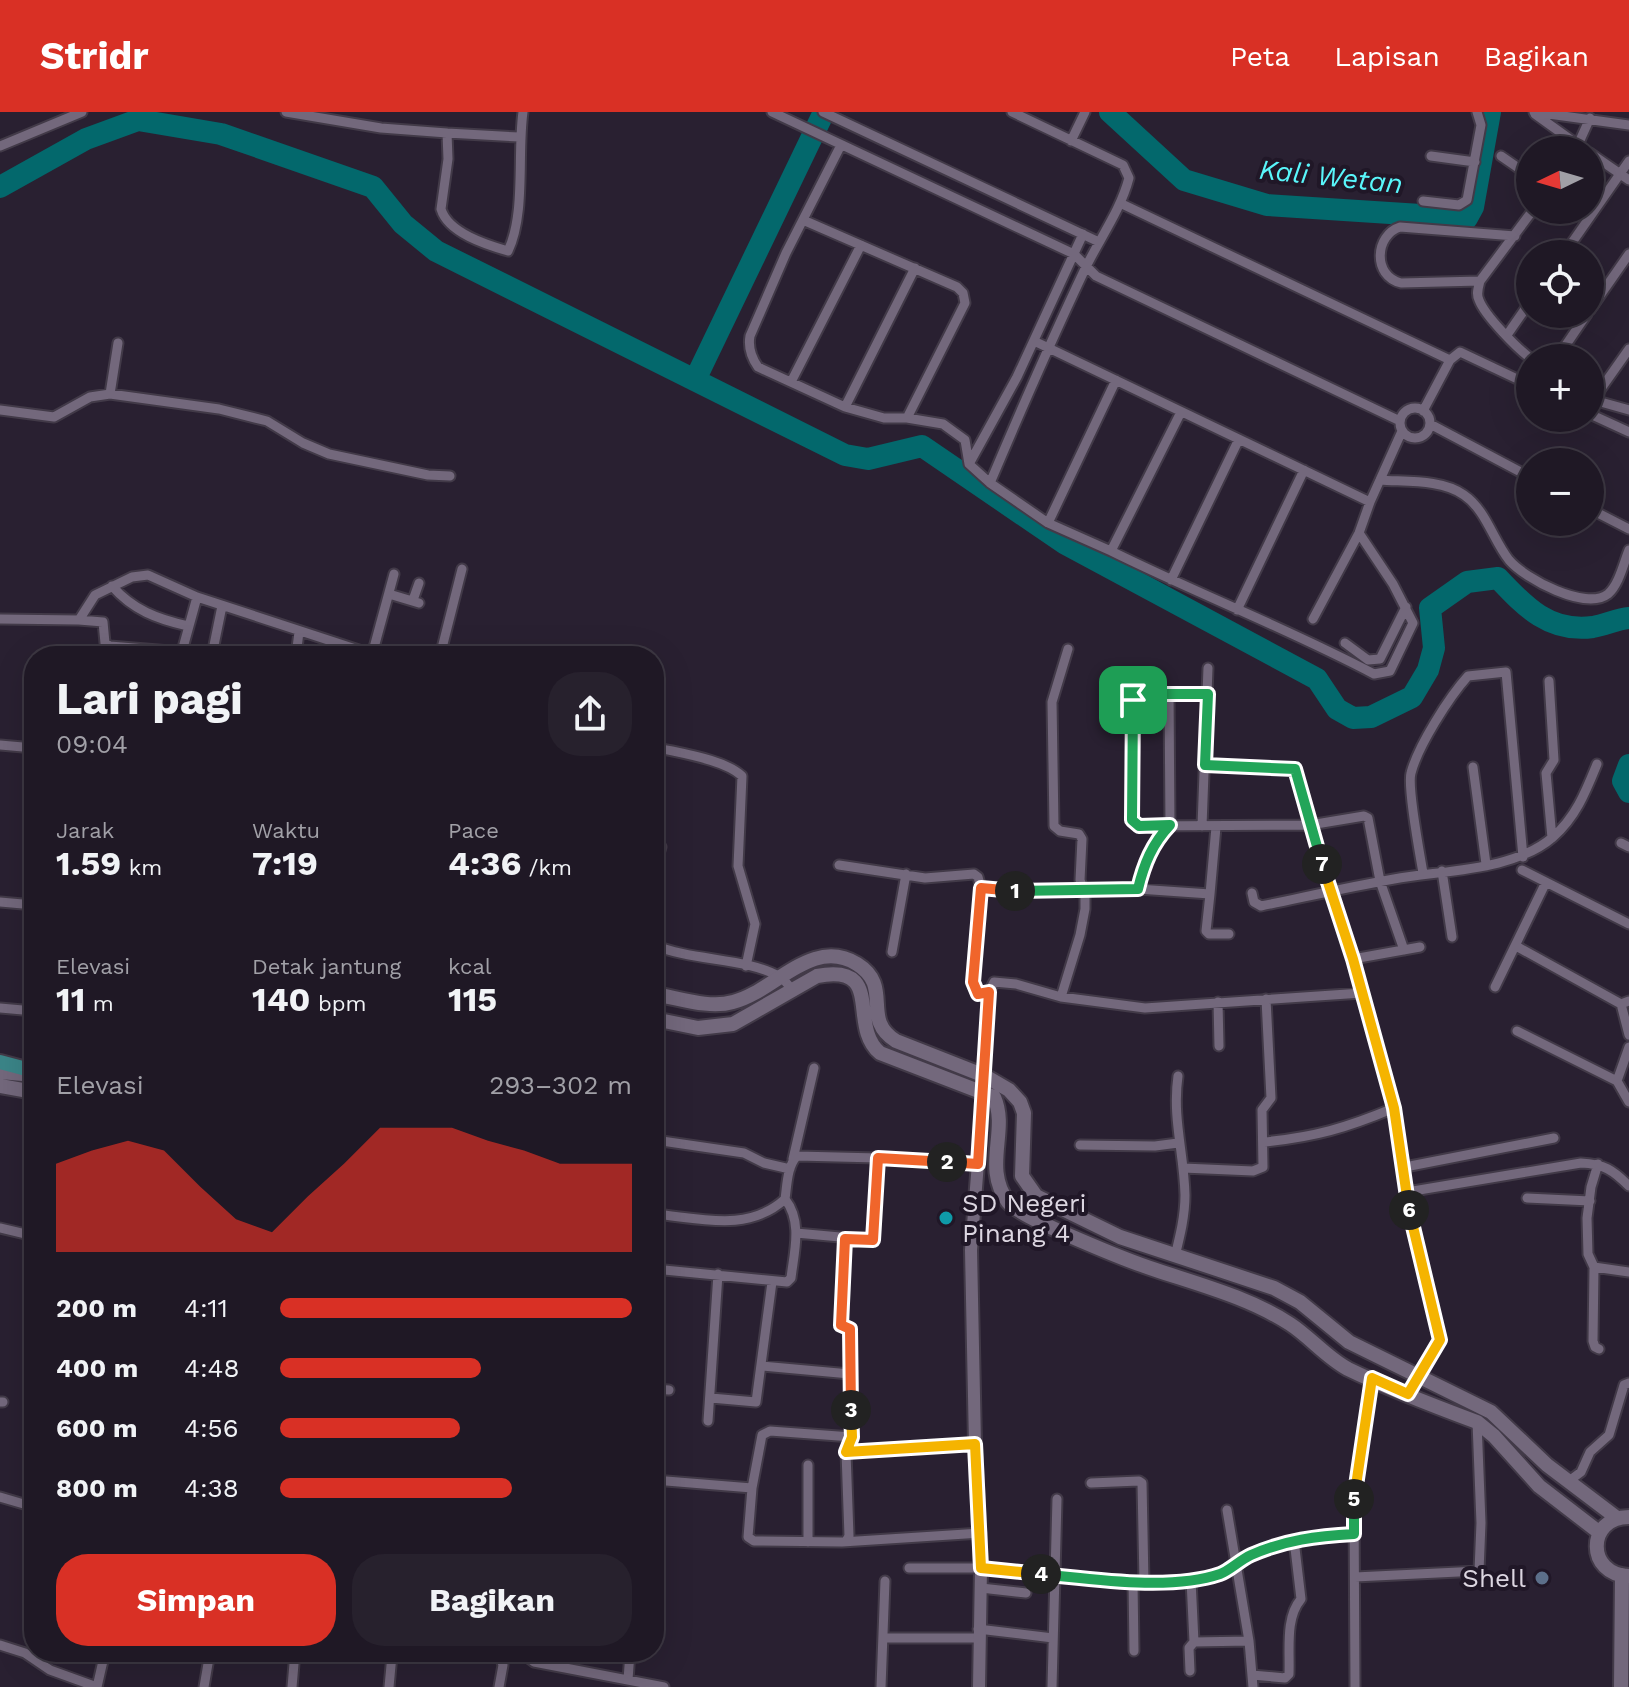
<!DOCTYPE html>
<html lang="id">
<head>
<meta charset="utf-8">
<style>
  :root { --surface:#1f1825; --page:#27212d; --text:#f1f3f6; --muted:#a1a0a7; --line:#3c3742; --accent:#d93025 }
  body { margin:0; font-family:"Work Sans",sans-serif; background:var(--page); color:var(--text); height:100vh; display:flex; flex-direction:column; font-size:30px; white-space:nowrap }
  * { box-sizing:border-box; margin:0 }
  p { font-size:26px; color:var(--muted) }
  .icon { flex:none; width:44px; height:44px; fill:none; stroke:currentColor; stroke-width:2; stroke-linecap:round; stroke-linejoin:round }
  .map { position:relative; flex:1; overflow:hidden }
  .drawer { position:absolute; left:24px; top:534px; width:640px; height:1016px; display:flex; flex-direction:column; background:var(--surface); border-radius:32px; box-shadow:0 8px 32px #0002,0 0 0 2px var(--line) }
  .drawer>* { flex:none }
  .needle { width:52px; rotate:265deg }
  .tools { position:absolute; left:1516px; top:24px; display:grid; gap:16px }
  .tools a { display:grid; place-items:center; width:88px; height:88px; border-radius:50%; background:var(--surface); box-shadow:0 8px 32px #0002,0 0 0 2px var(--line); font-size:40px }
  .pin { position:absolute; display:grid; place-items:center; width:68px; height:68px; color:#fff; margin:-34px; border-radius:16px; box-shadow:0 4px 12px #0006 }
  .km { position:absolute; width:40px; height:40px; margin:-20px; border-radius:50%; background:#222; color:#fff; font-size:22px; line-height:40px; text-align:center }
  .round { display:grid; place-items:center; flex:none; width:84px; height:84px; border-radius:32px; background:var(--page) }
  .head { display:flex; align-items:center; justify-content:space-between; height:136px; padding:0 32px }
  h1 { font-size:44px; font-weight:700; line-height:60px }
  .metrics { display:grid; grid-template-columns:repeat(3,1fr); gap:12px; height:136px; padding:8px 32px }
  .metrics div { display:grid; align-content:center }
  .metrics b { font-size:34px; font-weight:700 }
  .metrics small { font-size:22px; font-weight:400 }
  .metrics p { font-size:22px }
  .chart { height:224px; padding:16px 32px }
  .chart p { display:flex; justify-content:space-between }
  .chart svg { width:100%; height:144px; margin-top:8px; fill:var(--accent); opacity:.7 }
  .primary-button { display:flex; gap:16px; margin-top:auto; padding:16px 32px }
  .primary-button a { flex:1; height:92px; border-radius:32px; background:var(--accent); color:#fff; font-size:32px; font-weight:700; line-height:92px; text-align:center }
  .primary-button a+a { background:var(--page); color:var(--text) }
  ul { padding:0 32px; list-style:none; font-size:26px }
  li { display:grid; grid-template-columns:128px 96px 1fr; align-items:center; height:60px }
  li i { height:20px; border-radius:10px; background:var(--accent) }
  header { display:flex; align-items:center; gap:48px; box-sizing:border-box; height:112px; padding:0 40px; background:var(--accent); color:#fff }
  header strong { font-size:38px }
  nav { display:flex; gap:44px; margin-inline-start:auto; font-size:28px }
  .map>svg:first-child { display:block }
</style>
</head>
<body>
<header>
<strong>Stridr</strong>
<nav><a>Peta</a><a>Lapisan</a><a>Bagikan</a></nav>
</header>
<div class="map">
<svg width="1629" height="1575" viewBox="0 0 1629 1575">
  <rect width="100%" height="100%" fill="#292031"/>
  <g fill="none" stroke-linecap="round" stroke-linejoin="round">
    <path stroke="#03686c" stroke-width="22" d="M1110,0L1184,68L1267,93L1467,106L1473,95L1490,0
      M0,75L86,27L138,8L221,22L373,75L403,112L436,139L845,343L868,347L922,334L1064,431L1317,567L1337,597L1353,606L1371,605L1412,585L1428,558L1434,536L1430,496L1467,470L1498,466C1525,495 1550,521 1593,515C1605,513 1618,507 1629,506
      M695,268L824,0
      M1629,653L1623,669L1629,680"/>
    <defs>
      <path id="minor" d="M286,0L381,16L447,21L448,47L441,97C448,121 487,133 508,139C526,101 517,42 523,0
        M772,0L1074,142L1096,164L1400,309
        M823,0L1099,130
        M1534,0L1629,13
        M1535,2L1585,38
        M447,21L519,25
        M1071,29L1085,0
        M841,33L786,141L750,224C748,235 751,245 758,255L845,295L884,306H907L943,312L965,328L969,352L990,371L1048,411L1111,439L1181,300
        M0,34L82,0
        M1577,35L1590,6
        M1590,41L1629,68
        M1431,44L1475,50
        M1501,44L1530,64
        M1423,89L1459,93L1467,88L1481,13L1477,0
        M1122,92L1450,248
        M803,108L957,175L963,181L965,191L907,306
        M1564,142L1629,49
        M1480,169L1401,171C1372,164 1375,123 1400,115L1515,124
        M1590,198L1629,142
        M1507,223L1530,190
        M1034,229L1370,390
        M1530,246C1517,236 1485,204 1479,188C1476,182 1478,176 1480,169L1533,98
        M1557,246L1587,202
        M791,270L861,133
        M110,282L118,231
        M1590,287L1629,298
        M1593,288L1629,237
        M845,295L915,156
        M1400 311a15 15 0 1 1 30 0a15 15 0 1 1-30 0Z
        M0,298L54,305L90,285L110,282L219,297L267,309L303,331L329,342L428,363L450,364
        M1423,299L1450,248L1460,240L1530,273
        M1590,302L1629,320
        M1430,312L1530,365
        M969,352L1017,265L1083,122
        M1380,368C1405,370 1442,367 1464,383C1486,398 1493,428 1509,448C1525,467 1586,499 1608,482C1619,473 1624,450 1629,438
        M990,371C1020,300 1051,229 1084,159C1099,127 1120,100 1129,66L1123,53L1012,0
        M1590,397L1629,417
        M1048,411L1116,268
        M1111,439C1198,482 1289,517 1374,562L1390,559L1413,511L1393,472L1359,421
        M1171,468L1239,327
        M112,474C133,498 157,507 188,514
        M389,482L419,491
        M413,488L419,471
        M1237,498L1304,358
        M0,507L79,508L95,483L132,465L148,463L197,485L377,544
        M1313,507L1359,421L1370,390L1402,319
        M79,508L103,510L105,531L110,534L182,540
        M1345,531L1368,548L1380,547L1406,495
        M181,543L197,485
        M372,543L394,462
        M208,544L213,538L222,494
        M296,544L299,520
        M440,544L462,457
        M1549,569L1554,648L1546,661L1552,726
        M1208,582H1140L1135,583L1133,588L1131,703L1133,711L1139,714L1310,713L1364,704L1368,706L1380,769L1404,838
        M0,633L34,636
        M654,635C678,641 724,647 742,664L738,754L755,812L746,854
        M1205,653L1295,657L1310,713L1353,847L1394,996L1411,1106L1439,1221L1440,1228L1408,1282
        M1473,655L1486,752
        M1202,714L1208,556
        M1621,731L1629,735
        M839,753L925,766L974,762L978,765L981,776L984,777H1138L1210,782L1206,819L1209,822H1229
        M1522,758L1629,812
        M654,759L661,735
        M1442,759L1452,825
        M1423,761C1420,743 1407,675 1411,661C1418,634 1449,585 1468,564L1506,560L1523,745
        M981,776L973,870L978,882L989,880
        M1138,777C1144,752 1152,731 1170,713L1169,582
        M1252,781L1254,790L1261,794C1305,785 1349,775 1394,767C1444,758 1514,759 1553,725C1576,705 1586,679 1597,652
        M1210,782L1216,715
        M0,790L34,793
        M654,833C691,849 749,846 780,865C785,868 789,874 793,879
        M1516,834L1621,892
        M892,840L906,762
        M1353,847L1420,835
        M1495,875L1546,770
        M1061,885L1080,823L1085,797V783L1080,768L1082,727L1079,722L1060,719L1054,714L1052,590L1068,537
        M1629,889L1621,892L1629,923
        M1218,890L1219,934
        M0,896L34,899
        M1517,919L1617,969
        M1629,935L1617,969L1629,990
        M985,964L989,880L994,870L1016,872L1061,885L1145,896L1362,881
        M655,1028L744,1041L764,1051L790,1057
        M1264,1030C1315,1025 1346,1016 1394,996
        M1080,1033L1155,1034L1178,1031
        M793,1047L814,956
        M1598,1052L1591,1075L1587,1106L1588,1142L1594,1155L1593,1229L1595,1235L1599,1237
        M1405,1055L1554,1026
        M1183,1056L1253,1059L1263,1055L1262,998L1271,986L1266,887
        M1407,1080L1581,1051C1604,1052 1613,1058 1629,1074
        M1527,1086L1590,1089
        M654,1102C700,1106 748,1121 785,1087C787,1074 787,1054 797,1044L878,1046L978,1052
        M0,1116L34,1124
        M796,1121L873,1128L878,1046
        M845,1127L841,1213L850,1217L852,1325L846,1340L849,1424L846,1429
        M1175,1144C1180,1124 1185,1104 1185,1083C1184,1041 1172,1006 1178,964
        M1594,1155L1629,1160
        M654,1157L787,1170L791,1166C794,1140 803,1110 785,1087
        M761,1254L850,1262
        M654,1277L669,1278
        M711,1286L756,1290L772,1170
        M0,1290H3
        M708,1309L718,1162
        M852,1325L770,1319L762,1323L752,1376L748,1425L754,1429L842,1430L981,1421
        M846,1340L975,1332
        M808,1353V1430
        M654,1368L752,1376
        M1569,1369L1581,1360L1590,1340L1609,1323L1624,1273L1629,1271
        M1091,1371L1139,1369L1142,1371L1144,1470
        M0,1385L34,1395
        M1227,1398L1249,1529L1253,1575
        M909,1456H981L1133,1470L1191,1468L1221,1462L1234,1451L1254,1442L1294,1428L1354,1422
        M1355,1465L1479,1459L1481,1411L1477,1310
        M1133,1470L1134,1539
        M981,1476L1026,1481
        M978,1517L1053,1526
        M884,1526H978
        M1194,1530L1249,1529
        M0,1533L25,1541L50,1558L97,1575
        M290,1540L392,1545
        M475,1540L500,1545L503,1553L499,1575
        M531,1540L530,1547L534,1550L664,1575
        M1190,1559L1189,1536L1194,1530L1191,1468
        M1252,1563L1285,1566L1289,1562C1290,1537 1285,1506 1301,1487L1294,1428
        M628,1568L630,1540
        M97,1575L105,1540
        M204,1575L210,1540
        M292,1575L295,1540
        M389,1575L392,1543
        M881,1575L885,1469
        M1052,1575L1057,1387
        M1355,1575L1354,1389L1372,1266"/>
      <path id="tertiary" d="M979,1575L981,1456L975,1332L971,1138L985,964"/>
      <path id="secondary" d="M654,882C679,886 709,897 733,890C774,880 812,824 857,852C894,875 860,907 896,929L985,964L1009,978L1020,990L1024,1001L1022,1064L1036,1084L1120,1125L1274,1176L1300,1190L1349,1230L1491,1300L1547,1353L1617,1406
        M654,907L698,916L733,912L817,864C886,851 847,913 880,941L994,985C1009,1019 982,1055 1008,1090C1020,1106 1131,1150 1156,1158C1201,1173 1250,1186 1290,1212C1310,1225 1327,1246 1348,1257C1389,1277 1434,1294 1477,1310L1494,1324L1539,1374L1600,1421
        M0,960L34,963
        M0,974L34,980
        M1629,1464C1586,1463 1586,1405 1629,1405
        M1621,1575L1622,1463"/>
      <path id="primary" d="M0,950L34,959"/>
    </defs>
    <use href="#minor" stroke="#423a48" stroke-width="13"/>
    <use href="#tertiary" stroke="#423a48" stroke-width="16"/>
    <use href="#secondary" stroke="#423a48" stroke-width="18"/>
    <use href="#primary" stroke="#423a48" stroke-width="18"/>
    <use href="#minor" stroke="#73687c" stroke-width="9"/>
    <use href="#tertiary" stroke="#73687c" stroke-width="12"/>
    <use href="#secondary" stroke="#73687c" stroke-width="14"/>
    <use href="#primary" stroke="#3b8588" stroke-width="14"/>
  </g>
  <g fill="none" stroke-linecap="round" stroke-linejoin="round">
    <defs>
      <path id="split-1" d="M1015,779L1138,777C1144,752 1152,732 1170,713L1139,714L1132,708L1133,588"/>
      <path id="split-2" d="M947,1050L978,1052L989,880L978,882L973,870L981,776L1015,779"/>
      <path id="split-3" d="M851,1298L850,1217L841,1213L845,1127L873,1128L878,1046L947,1050"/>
      <path id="split-4" d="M851,1298L852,1325L846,1340L975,1332L981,1456L1041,1462"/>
      <path id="split-5" d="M1041,1462C1093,1467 1170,1479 1220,1462C1229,1459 1240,1448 1251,1443C1285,1428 1317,1424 1354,1422V1387"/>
      <path id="split-6" d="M1354,1387L1372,1266L1408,1282L1440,1228L1409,1098"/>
      <path id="split-7" d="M1322,752L1353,847L1394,996L1409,1098"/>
      <path id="split-8" d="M1133,588L1135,583L1140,582H1208L1205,653L1295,657L1322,752"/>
    </defs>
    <use href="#split-1" stroke="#fff" stroke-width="16"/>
    <use href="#split-2" stroke="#fff" stroke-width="16"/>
    <use href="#split-3" stroke="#fff" stroke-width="16"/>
    <use href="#split-4" stroke="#fff" stroke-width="16"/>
    <use href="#split-5" stroke="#fff" stroke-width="16"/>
    <use href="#split-6" stroke="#fff" stroke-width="16"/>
    <use href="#split-7" stroke="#fff" stroke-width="16"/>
    <use href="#split-8" stroke="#fff" stroke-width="16"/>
    <use href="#split-1" stroke="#22a559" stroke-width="10"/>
    <use href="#split-2" stroke="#f0652b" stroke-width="10"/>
    <use href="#split-3" stroke="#f0652b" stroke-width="10"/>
    <use href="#split-4" stroke="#f5b400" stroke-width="10"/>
    <use href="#split-5" stroke="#22a559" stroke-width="10"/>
    <use href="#split-6" stroke="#f5b400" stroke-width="10"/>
    <use href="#split-7" stroke="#f5b400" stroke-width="10"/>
    <use href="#split-8" stroke="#22a559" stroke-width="10"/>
  </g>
  <circle fill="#0f9aa8" stroke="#201727" stroke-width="3" cx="946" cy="1106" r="8"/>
  <circle fill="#5c6f8a" stroke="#201727" stroke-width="3" cx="1542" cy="1466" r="8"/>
  <g text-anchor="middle" stroke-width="8" stroke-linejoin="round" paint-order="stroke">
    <g font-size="26" fill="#dcd6e1" stroke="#201727" text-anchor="start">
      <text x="962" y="1100">SD Negeri<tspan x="962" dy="30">Pinang 4</tspan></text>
      <text x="1526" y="1475" text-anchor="end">Shell</text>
    </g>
    <g font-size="28" font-style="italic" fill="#59f6fb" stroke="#201727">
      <text transform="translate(1331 64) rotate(6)" y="10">Kali Wetan</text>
    </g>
  </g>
</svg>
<div class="tools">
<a><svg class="needle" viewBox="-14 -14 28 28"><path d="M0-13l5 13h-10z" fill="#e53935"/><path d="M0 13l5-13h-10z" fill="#a1a0a7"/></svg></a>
<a><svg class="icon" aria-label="locate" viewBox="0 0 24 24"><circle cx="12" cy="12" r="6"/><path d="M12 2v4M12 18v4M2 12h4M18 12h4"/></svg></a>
<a>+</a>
<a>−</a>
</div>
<div class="pin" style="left:1133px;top:588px;background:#1e9e55"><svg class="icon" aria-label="arrive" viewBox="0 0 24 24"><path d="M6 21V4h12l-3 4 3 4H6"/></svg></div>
<b class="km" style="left:1015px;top:779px">1</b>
<b class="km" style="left:947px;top:1050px">2</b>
<b class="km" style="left:851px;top:1298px">3</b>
<b class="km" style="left:1041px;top:1462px">4</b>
<b class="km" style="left:1354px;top:1387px">5</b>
<b class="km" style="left:1409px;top:1098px">6</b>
<b class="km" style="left:1322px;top:752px">7</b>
<section class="drawer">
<div class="head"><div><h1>Lari pagi</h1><p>09:04</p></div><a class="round"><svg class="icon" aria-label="share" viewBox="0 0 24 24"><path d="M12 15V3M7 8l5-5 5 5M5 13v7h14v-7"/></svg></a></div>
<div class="metrics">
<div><p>Jarak</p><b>1.59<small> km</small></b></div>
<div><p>Waktu</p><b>7:19</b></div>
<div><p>Pace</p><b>4:36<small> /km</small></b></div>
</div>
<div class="metrics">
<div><p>Elevasi</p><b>11<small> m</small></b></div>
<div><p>Detak jantung</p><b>140<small> bpm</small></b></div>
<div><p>kcal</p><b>115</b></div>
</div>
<div class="chart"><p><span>Elevasi</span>293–302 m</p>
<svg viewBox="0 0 160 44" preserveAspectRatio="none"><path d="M0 44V17L10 13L20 10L30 13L40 24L50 34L60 38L70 27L80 17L90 6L100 6L110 6L120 10L130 13L140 17L150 17L160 17V44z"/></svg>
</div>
<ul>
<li><b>200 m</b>4:11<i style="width:100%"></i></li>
<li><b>400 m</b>4:48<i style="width:57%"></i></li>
<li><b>600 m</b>4:56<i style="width:51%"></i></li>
<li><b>800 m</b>4:38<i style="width:66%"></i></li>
</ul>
<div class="primary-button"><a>Simpan</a><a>Bagikan</a></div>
</section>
</div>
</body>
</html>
